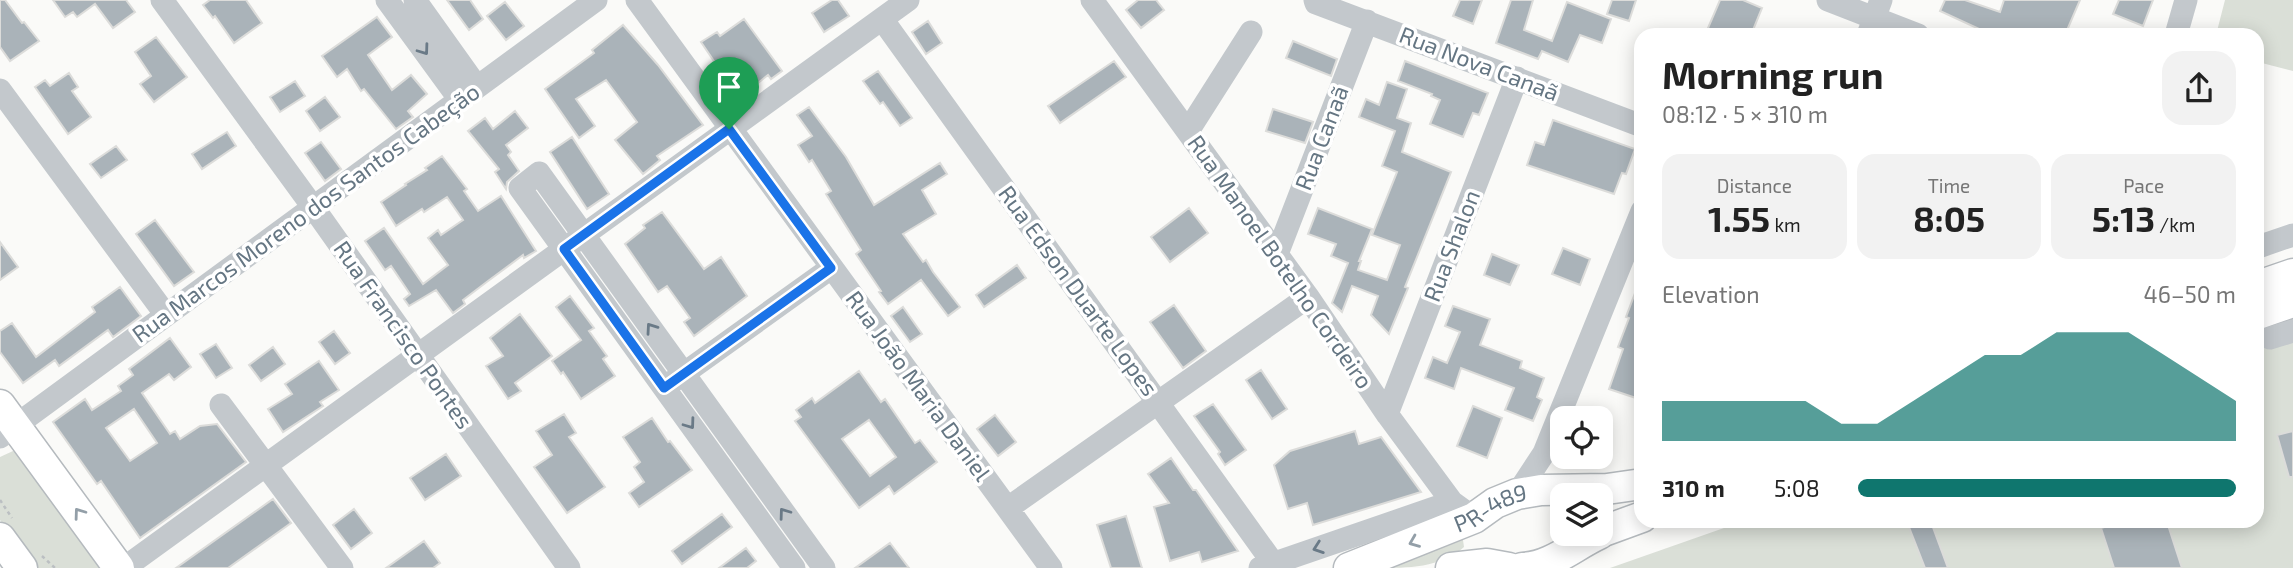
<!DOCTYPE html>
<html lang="en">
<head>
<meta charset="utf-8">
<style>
  :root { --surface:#fff; --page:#f2f2f2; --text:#222; --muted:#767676; --accent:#0f766e }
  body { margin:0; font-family:"Exo 2",sans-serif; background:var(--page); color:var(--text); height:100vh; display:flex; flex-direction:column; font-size:26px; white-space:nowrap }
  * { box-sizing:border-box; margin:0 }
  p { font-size:23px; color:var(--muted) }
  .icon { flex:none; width:38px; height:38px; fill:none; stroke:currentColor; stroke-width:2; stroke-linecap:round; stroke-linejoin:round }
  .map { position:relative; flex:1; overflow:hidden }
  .drawer { position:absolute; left:1634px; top:28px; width:630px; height:500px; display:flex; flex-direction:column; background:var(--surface); border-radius:21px; box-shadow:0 4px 18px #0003 }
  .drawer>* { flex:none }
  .controls { position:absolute; left:1550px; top:406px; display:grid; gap:14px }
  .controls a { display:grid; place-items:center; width:63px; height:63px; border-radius:14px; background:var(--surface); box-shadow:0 4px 18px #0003; font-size:35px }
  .pin { position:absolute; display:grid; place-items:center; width:60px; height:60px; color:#fff; margin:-72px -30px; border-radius:50% 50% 50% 0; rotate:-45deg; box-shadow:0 0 7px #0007 }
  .pin .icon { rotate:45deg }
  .round { display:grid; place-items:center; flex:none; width:74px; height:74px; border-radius:21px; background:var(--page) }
  .overview { display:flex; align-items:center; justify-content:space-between; height:119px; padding:0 28px }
  h1 { font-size:38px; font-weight:700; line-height:52px }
  .figures { display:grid; grid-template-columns:repeat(3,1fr); gap:10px; height:119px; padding:7px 28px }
  .figures div { display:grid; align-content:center; border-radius:18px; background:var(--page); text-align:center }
  .figures b { font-size:35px; font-weight:700 }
  .figures small { font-size:19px; font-weight:400 }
  .figures p { font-size:19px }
  .chart { height:196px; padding:14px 28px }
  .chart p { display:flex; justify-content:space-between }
  .chart svg { width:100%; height:126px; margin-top:7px; fill:var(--accent); opacity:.7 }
  ul { padding:0 28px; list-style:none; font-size:23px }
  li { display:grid; grid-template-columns:112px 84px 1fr; align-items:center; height:52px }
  li i { height:18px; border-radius:9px; background:var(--accent) }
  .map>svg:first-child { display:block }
</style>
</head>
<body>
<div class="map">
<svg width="2293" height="568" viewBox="0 0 2293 568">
  <rect width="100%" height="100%" fill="#fafaf8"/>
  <path fill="#dadfd7" d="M2225,0H2293V71L2258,62V35H2216Z
    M2293,315V568H1610L1741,522H2258V327Z
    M13,451L18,453L100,568H37L28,560L0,520V457Z
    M1456,537L1463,540L1464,547C1441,568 1407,568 1377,568Z"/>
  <path fill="#aab3b9" stroke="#dcdcda" stroke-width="2" fill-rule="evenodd" d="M0,0H5L22,23L24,22L39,41L10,61L0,47Z
    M53,0H126L135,12L113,28L95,4L77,17L73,12L65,17Z
    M210,0H246L262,23L234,43L215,16L213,18L203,5Z
    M447,0H470L483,19L469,30Z
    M832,0H838L849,16L824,32L812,13Z
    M1138,0H1156L1164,10L1141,28L1126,10Z
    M1460,0H1482L1473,24L1453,16Z
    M1511,0H1533L1524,30L1552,41L1567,2L1611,19L1602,43L1580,35L1568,62L1542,51L1538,59L1496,43Z
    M1612,0H1636L1629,21L1607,14Z
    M1720,0H1743L1762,8L1751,35H1705Z
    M1945,0H1965L2000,12L2004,0H2080L2065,35H1992L1940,11Z
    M2119,0H2153L2143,26L2113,14Z
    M505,2L524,26L506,40L487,16Z
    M377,17L392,37L368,55L392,90L411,75L427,94L408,111L413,117L396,129L364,89L361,91L347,69L337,77L322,56Z
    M744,19L782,71L771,79L768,75L739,98L701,42L717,32L720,36Z
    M928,21L942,43L926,54L912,32Z
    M623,25L658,65L703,125L657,156L660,160L643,174L615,140L637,122L606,80L576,99L595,126L579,138L545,89L594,53L592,50Z
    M156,37L187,77L154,102L140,84L151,76L135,52Z
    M1293,41L1337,59L1331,76L1286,58Z
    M1114,61L1126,77L1060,123L1048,106Z
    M1405,61L1488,93L1479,115L1473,113L1463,137L1430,124L1440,100L1431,96L1432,94L1398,81Z
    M878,71L912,118L900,126L883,102L880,104L863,81Z
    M69,73L78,87L72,91L91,117L68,134L35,87L45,80L50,86Z
    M295,81L305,96L280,112L270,97Z
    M1387,82L1407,89L1397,118L1411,123L1402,152L1451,172L1405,287L1408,288L1389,334L1371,315L1378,296L1352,286L1342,312L1332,303L1348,263L1331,256L1336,244L1308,234L1318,208L1372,229L1359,261H1361L1358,270L1387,280L1400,245L1372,235L1397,172L1382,166L1395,131L1359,117L1366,99L1379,105Z
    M325,97L340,117L320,131L306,111Z
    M809,107L846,157L874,205L940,163L947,174L922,190L936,214L903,234L923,262L926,260L933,272L960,307L948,316L921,280L888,304L879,292L881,291L856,254L861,250L826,194L831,191L812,160L809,162L798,145L812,136L797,115Z
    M1273,109L1313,122L1305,143L1266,131Z
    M515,111L528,128L506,145L511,152L508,155L519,171L507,182L506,189L495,172L499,169L468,131L485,118L493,129Z
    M1553,120L1635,149L1626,174L1622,173L1614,194L1527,165L1535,142L1544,145Z
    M227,132L236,146L202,169L192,154Z
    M572,137L609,194L587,209L550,152Z
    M321,142L341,169L325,181L305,153Z
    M116,146L127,160L101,178L90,164Z
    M442,156L467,189L464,191L478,211L501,196L536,251L524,258L523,255L488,281L463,300L465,304L453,313L436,290L409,306L404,299L410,294L391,266L385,270L365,241L384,228L423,284L448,265L428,238L438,230L441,235L463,220L447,197L424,212L422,209L396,226L381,202L406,185L405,184L427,170L425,168Z
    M1189,208L1208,233L1170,262L1151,237Z
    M662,212L704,269L721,257L747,296L694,336L684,322L690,318L667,286L658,292L625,244L645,228L643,225Z
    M155,220L194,272L174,286L136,234Z
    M0,242L18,267L0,280Z
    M1563,248L1590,259L1580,285L1552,274Z
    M1492,254L1519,265L1510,285L1484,275Z
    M1017,265L1026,278L984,307L976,295Z
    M1640,280H1642V400L1609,389L1623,349L1618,347L1629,318L1626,317Z
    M120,287L141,316L113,337L108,330L59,366L55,360L23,383L0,352V331L12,323L36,357L95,312L92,307Z
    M570,296L594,328L589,331L607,356L603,359L615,376L581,399L563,372L561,374L552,361L581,340L556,307Z
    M1174,305L1206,351L1183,368L1150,322Z
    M1453,306L1490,319L1480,345L1522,361L1520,368L1544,378L1537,397L1542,400L1533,421L1505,410L1514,388L1461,368L1454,389L1425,378L1433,357L1447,363L1460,332L1445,326Z
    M903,307L922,334L910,342L891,316Z
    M520,314L552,356L515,383L521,391L508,399L486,366L503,356L490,338Z
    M334,331L350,353L335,364L319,342Z
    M170,338L191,367L174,380L169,374L142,393L170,434L175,431L180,439L200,426L217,424L246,462L140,538L101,481L97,484L53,422L85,399L92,410L121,391L118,386L133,375L129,369ZM134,409L157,443L130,461L106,428Z
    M216,344L232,368L216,378L200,354Z
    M273,347L285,364L261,381L249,365Z
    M319,361L339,390L320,402L323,406L283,432L268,409L292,394L285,384Z
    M1261,370L1287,409L1272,419L1246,380Z
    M859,371L881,402L885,399L915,443L920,440L937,462L894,494L889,486L859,508L795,421L801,417L796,410L812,398L815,403ZM869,420L896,457L870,476L842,439Z
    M1213,404L1246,450L1225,465L1218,454L1220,452L1194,416Z
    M1473,406L1502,418L1487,458L1457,446Z
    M564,414L576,433L569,437L605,487L567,513L534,467L552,455L536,431Z
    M995,415L1016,442L998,456L977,429Z
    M652,418L668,442L670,441L692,470L639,507L629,493L644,482L634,467L640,462L623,437Z
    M1355,431L1359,444L1381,437L1421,492L1313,525L1307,503L1288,509L1274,465L1290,451Z
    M2293,431V477H2289L2277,435Z
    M446,454L461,476L425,500L410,478Z
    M1171,458L1193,490H1196L1238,551L1202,562L1199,552L1170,561L1154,507L1169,503L1148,474Z
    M273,499L291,523L228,568H176Z
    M354,509L372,533L351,549L333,525Z
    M722,514L732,527L682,564L672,551Z
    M1126,516L1142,568H1111L1097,525Z
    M1907,522H1931L1948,568H1925Z
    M2121,522H2167L2182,568H2114L2101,528Z
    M424,541L440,563L433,568H386Z
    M890,543L909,568H855Z
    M746,548L756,561L747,568H719Z"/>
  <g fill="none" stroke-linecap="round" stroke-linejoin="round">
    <defs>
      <g id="major">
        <path d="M2258,286L2293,274"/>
        <path d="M2258,314L2293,302"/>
        <path d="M0,405L119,568"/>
        <path d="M1601,532L1642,517"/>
        <path d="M0,538L22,568"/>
        <path id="s1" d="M1349,568L1474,518L1495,503L1517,494L1541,490L1607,489L1642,484"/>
        <path d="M1451,568L1487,564L1509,568"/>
        <path d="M1522,568C1551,567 1573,546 1599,534"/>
      </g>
    </defs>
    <use href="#major" stroke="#b5babe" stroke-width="33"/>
    <path stroke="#bbbfc2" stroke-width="2.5" stroke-dasharray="3.5 3.5" stroke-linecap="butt" d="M0,500L12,518
      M42,556L55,568"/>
    <path stroke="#c3c8cc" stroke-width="23" d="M162,0L313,207L569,568
      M387,0L460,100
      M415,0L477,87
      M637,0L1051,568
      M1092,0L1308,297L1387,414L1452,502L1474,518
      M1315,0L1316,3L1642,126
      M1828,0L1918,35
      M882,19L1273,563
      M1868,35L1881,0
      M2176,35L2186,0
      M0,90L166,315
      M1188,131L1251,32
      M2258,247L2293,235
      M1277,254L1367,21
      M2270,338L2293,331
      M672,382L831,268
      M221,405L342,568
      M1387,414L1517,78
      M0,437L596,0
      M1517,494L1544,453L1642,211
      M1008,508L1308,297
      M124,568L908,0
      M794,568L520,188L539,173L824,568
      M1260,568L1452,502"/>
    <use href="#major" stroke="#fff" stroke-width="30"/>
  </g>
  <defs><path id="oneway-chevron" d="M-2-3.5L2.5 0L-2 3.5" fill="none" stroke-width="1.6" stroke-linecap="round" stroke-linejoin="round" transform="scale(1.75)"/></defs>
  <g stroke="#6a7a87">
    <use href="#oneway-chevron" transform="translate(424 50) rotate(54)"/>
    <use href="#oneway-chevron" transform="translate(651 328) rotate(-125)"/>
    <use href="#oneway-chevron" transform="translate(690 424) rotate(54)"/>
    <use href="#oneway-chevron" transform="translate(784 513) rotate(-126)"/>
    <use href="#oneway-chevron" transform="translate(1318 548) rotate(161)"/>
  </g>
  <g stroke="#939fa8">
    <use href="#oneway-chevron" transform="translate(79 513) rotate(-126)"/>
    <use href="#oneway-chevron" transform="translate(1414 542) rotate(158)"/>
  </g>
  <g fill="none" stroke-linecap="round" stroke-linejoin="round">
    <defs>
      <path id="route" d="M729,129L831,268L664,388L564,249Z"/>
    </defs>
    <use href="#route" stroke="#fff" stroke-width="14"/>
    <use href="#route" stroke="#1a73e8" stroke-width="9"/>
  </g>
  <g text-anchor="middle" stroke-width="7" stroke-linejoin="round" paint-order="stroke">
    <g font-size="23" fill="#657683" stroke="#fff">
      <text transform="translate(1479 64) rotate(21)" y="8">Rua Nova Canaã</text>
      <text transform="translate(1322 138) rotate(-69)" y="8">Rua Canaã</text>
      <text transform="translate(306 213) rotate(-36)" y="8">Rua Marcos Moreno dos Santos Cabeção</text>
      <text transform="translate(1452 246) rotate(-69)" y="8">Rua Shalon</text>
      <text transform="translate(1280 262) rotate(55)" y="8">Rua Manoel Botelho Cordeiro</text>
      <text transform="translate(1078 291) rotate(54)" y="8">Rua Edson Duarte Lopes</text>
      <text transform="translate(403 335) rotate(55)" y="8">Rua Francisco Pontes</text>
      <text transform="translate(918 386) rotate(54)" y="8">Rua João Maria Daniel</text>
      <text dy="8" stroke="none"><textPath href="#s1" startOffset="154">PR-489</textPath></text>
    </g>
  </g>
</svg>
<div class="controls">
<a><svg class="icon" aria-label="locate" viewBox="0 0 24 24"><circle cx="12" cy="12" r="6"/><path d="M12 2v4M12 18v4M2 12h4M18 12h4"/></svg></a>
<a><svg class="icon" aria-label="layers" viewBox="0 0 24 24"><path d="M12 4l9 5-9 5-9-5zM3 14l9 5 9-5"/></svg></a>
</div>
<div class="pin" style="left:729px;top:129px;background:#1e9e55"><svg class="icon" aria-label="arrive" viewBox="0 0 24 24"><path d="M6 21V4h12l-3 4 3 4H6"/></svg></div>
<section class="drawer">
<div class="overview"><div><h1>Morning run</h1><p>08:12 · 5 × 310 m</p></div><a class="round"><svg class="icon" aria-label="share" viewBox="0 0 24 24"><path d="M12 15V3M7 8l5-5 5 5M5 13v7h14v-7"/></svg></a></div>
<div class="figures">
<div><p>Distance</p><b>1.55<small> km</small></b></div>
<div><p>Time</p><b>8:05</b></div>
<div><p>Pace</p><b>5:13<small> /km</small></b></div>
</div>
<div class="chart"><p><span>Elevation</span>46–50 m</p>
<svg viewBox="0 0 160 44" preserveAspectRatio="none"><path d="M0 44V30L10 30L20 30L30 30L40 30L50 38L60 38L70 30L80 22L90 14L100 14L110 6L120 6L130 6L140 14L150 22L160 30V44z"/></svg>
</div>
<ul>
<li><b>310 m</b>5:08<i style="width:100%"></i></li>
</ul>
</section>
</div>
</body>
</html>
